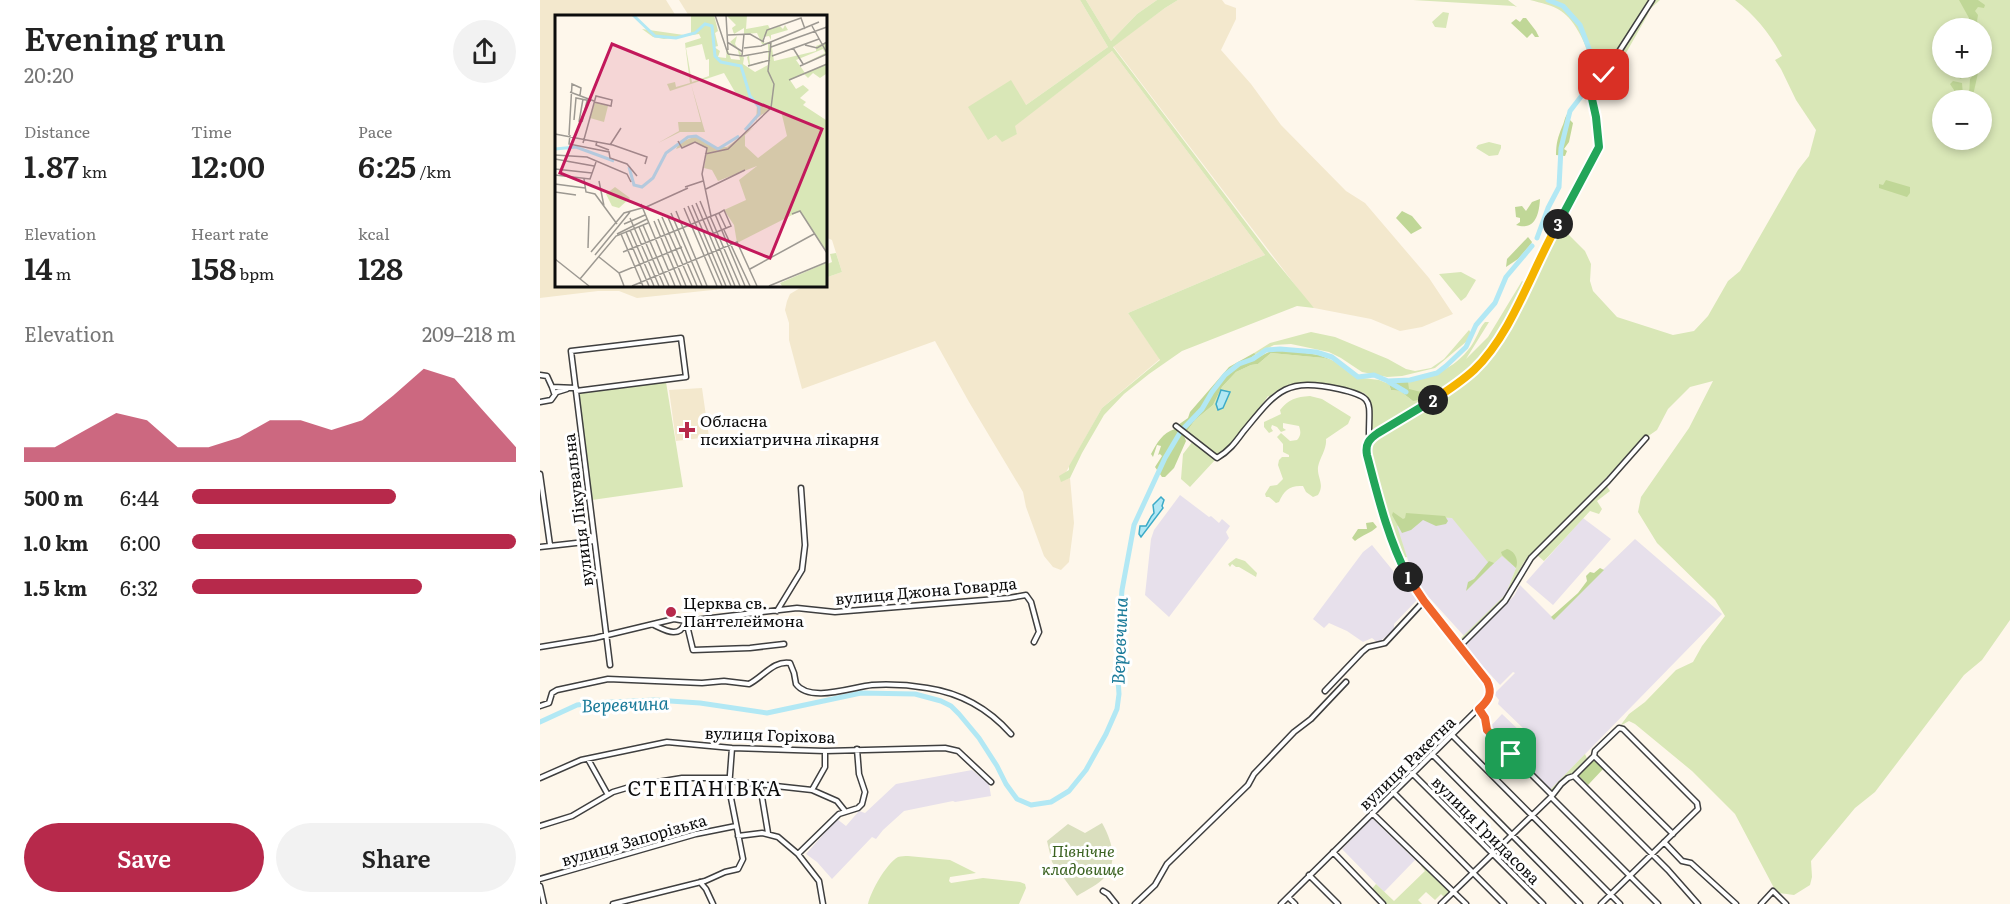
<!DOCTYPE html>
<html lang="en">
<head>
<meta charset="utf-8">
<style>
  :root { --surface:#fff; --page:#f2f2f2; --text:#222; --muted:#767676; --accent:#b7294b }
  body { margin:0; font-family:Literata,serif; background:var(--page); color:var(--text); height:100vh; display:flex; flex-direction:column; font-size:22px; white-space:nowrap }
  * { box-sizing:border-box; margin:0 }
  p { font-size:20px; color:var(--muted) }
  .icon { flex:none; width:33px; height:33px; fill:none; stroke:currentColor; stroke-width:2; stroke-linecap:round; stroke-linejoin:round }
  .map { position:relative; flex:1; overflow:hidden }
  .panel { display:flex; flex-direction:column; background:var(--surface); width:540px }
  .panel>* { flex:none }
  .controls { position:absolute; left:1392px; top:18px; display:grid; gap:12px }
  .controls a { display:grid; place-items:center; width:60px; height:60px; border-radius:50%; background:var(--surface); box-shadow:0 3px 9px #0003; font-size:30px }
  .pin { position:absolute; display:grid; place-items:center; width:51px; height:51px; color:#fff; margin:-26px; border-radius:12px; box-shadow:0 3px 9px #0006 }
  .km { position:absolute; width:30px; height:30px; margin:-15px; border-radius:50%; background:#222; color:#fff; font-size:16px; line-height:30px; text-align:center }
  .round { display:grid; place-items:center; flex:none; width:63px; height:63px; border-radius:32px; background:var(--page) }
  .summary { display:flex; align-items:center; justify-content:space-between; height:102px; padding:0 24px }
  h1 { font-size:33px; font-weight:600; line-height:45px }
  .figures { display:grid; grid-template-columns:repeat(3,1fr); gap:9px; height:102px; padding:6px 24px }
  .figures div { display:grid; align-content:center }
  .figures b { font-size:30px; font-weight:600 }
  .figures small { font-size:16px; font-weight:400 }
  .figures p { font-size:16px }
  .chart { height:168px; padding:12px 24px }
  .chart p { display:flex; justify-content:space-between }
  .chart svg { width:100%; height:108px; margin-top:6px; fill:var(--accent); opacity:.7 }
  .action { display:flex; gap:12px; margin-top:auto; padding:12px 24px }
  .action a { flex:1; height:69px; border-radius:36px; background:var(--accent); color:#fff; font-size:24px; font-weight:600; line-height:69px; text-align:center }
  .action a+a { background:var(--page); color:var(--text) }
  ul { padding:0 24px; list-style:none; font-size:20px }
  li { display:grid; grid-template-columns:96px 72px 1fr; align-items:center; height:45px }
  li i { height:15px; border-radius:8px; background:var(--accent) }
  main { display:flex; flex:1; min-height:0 }
  .map>svg:first-child { display:block }
</style>
</head>
<body>
<main>
<section class="panel">
<div class="summary"><div><h1>Evening run</h1><p>20:20</p></div><a class="round"><svg class="icon" aria-label="share" viewBox="0 0 24 24"><path d="M12 15V3M7 8l5-5 5 5M5 13v7h14v-7"/></svg></a></div>
<div class="figures">
<div><p>Distance</p><b>1.87<small> km</small></b></div>
<div><p>Time</p><b>12:00</b></div>
<div><p>Pace</p><b>6:25<small> /km</small></b></div>
</div>
<div class="figures">
<div><p>Elevation</p><b>14<small> m</small></b></div>
<div><p>Heart rate</p><b>158<small> bpm</small></b></div>
<div><p>kcal</p><b>128</b></div>
</div>
<div class="chart"><p><span>Elevation</span>209–218 m</p>
<svg viewBox="0 0 160 44" preserveAspectRatio="none"><path d="M0 44V38L10 38L20 31L30 24L40 27L50 38L60 38L70 34L80 27L90 27L100 31L110 27L120 17L130 6L140 10L150 24L160 38V44z"/></svg>
</div>
<ul>
<li><b>500 m</b>6:44<i style="width:63%"></i></li>
<li><b>1.0 km</b>6:00<i style="width:100%"></i></li>
<li><b>1.5 km</b>6:32<i style="width:71%"></i></li>
</ul>
<div class="action"><a>Save</a><a>Share</a></div>
</section>
<div class="map">
<svg width="1470" height="904" viewBox="0 0 1470 904">
  <rect width="100%" height="100%" fill="#fef7eb"/>
  <path fill="#e7e0eb" d="M640,495L669,517L671,516L679,523L682,519L690,526L686,532L689,538L629,617L605,595L611,539L614,530Z
    M887,517L913,518L951,565L962,555L976,568L966,594L924,636L876,583L856,526Z
    M1043,518L1071,539L1013,605L986,582Z
    M1095,539L1182,614L1010,790L948,729L962,714L982,733L985,730L958,704L959,700L955,695L956,692L975,673L973,672L960,685L924,646L974,596L980,585L1013,618Z
    M832,545L877,600L854,624V630L838,643L832,638L823,642L807,631L789,623L784,628L773,619L823,552Z
    M432,770L449,784L451,796L415,802L413,801L364,811L343,830L336,839L332,837L292,879L277,862L266,854L297,819L306,826L319,811L325,813L356,784Z
    M832,818L875,860L844,892L802,849Z"/>
  <path fill="#f3e8cd" d="M0,0H126L136,16H16V285H202L182,289L97,298L79,291H58L0,298Z
    M139,0H540L568,47L486,105L448,140L456,135L477,134L474,126L572,51L725,255L588,313L620,359L562,408L521,481L530,478L534,523L529,562L521,570L513,567L504,556L486,507L483,492L429,402L395,341L262,389L249,340V323L245,310L247,301L250,294L265,285H285V278L302,272L292,240L285,237V16H149Z
    M546,0H617L597,14L571,41Z
    M638,0H682L685,4L696,8V19L681,50L711,84L741,125L806,191L825,203L889,278L913,314L882,327L860,331L831,319L774,308L768,302L573,46L625,8Z
    M162,388L169,437L136,441L129,390Z"/>
  <path fill="#d9e7b7" fill-rule="evenodd" d="M540,0H546L571,41L597,14L617,0H638L625,8L573,47L729,253L774,308L757,306L642,351L609,374L584,394L564,415L542,453L530,478L521,482L519,476L529,470V466L562,408L620,360L588,313L725,255L572,51L475,126L477,134L462,142L456,135L448,140L428,107L471,80L486,105L568,47Z
    M873,0H968L977,7L974,6Z
    M990,0H1111L1050,97L1047,96L1054,86L1045,91L1044,87C1047,80 1051,73 1050,64C1049,48 1035,20 1021,11C1013,5 1001,3 990,0Z
    M1113,0H1120L1110,9L1107,16L1082,60L1057,96L1055,100L1064,137L1062,136L1054,101L1055,95Z
    M1195,0H1470V620L1442,660L1424,675L1335,792L1315,808L1271,861L1272,877L1270,885L1254,895L1239,893L1234,888L1195,814L1152,771L1095,724L1089,721L1080,726L1089,714L1105,702L1136,670L1153,662L1162,646L1185,616L1175,600L1117,543L1098,512L1101,497L1149,428L1173,381L1150,387L1128,409L1117,430L1104,439L984,562L963,601L923,641L921,638L966,594L976,568L962,556L951,566L912,518L887,517L857,526L867,557L861,558L848,523L829,454V448L834,438C864,418 898,403 926,380C965,348 984,297 1005,253C1023,218 1042,183 1063,149L1021,227L1045,251L1051,264L1050,281L1053,291L1077,317L1133,335L1154,331L1168,316L1188,281L1200,271L1258,170L1269,156L1276,130L1256,100L1241,69L1235,60L1242,56C1230,34 1215,15 1195,0ZM1402,28H1442V68H1402ZM1402,100H1442V140H1402Z
    M903,12L909,13L906,28L895,27L892,22Z
    M949,142L961,145V148L958,155L949,156L936,148L938,145Z
    M296,253L302,272L285,278V265L292,262L290,254Z
    M921,272L936,280L926,297L921,301L899,274Z
    M982,281L985,283L987,281C974,306 962,336 942,357C913,389 873,409 837,432L831,430C831,418 834,402 824,393C796,387 753,371 730,397L728,396L715,415L682,454L676,455L645,434L655,420L673,405L682,387L696,372L711,365L718,364L731,353L784,358L794,361L815,377L839,380L849,384L851,390L860,391L873,401L868,389V382C894,377 919,366 933,343C938,335 939,329 945,322H949L926,359L948,337Z
    M929,330L933,336L895,368L862,376L847,377L822,372L801,358L789,352L751,344L734,345L716,354L714,353L730,343L771,332L795,337L848,359L866,369L875,371L891,368L904,359Z
    M126,382L143,487L52,500L39,392Z
    M770,396L782,399L811,417L808,424L786,439C787,449 780,457 778,467C777,478 785,484 778,495L773,497L766,492L763,486C750,485 744,490 739,502L736,503L729,497H726L725,494L730,486L737,485L743,479L738,465L739,460L742,457H749V455L743,452V444L737,437L741,433L750,441L757,440C761,436 761,432 759,426L743,423V428L746,430L741,432L737,427L732,425L731,428L733,431L729,433L724,427V422L741,414L740,410C749,399 756,397 770,396Z
    M653,441L675,460L650,487L641,479L643,454Z
    M1066,485L1070,491L1057,501L1062,509L1059,514L1050,511L1004,561L997,555Z
    M696,558L705,561L717,573L716,577L699,567H696L692,564L690,567L688,564Z
    M1045,754L1048,761L1035,774L1027,776L1014,791L1010,790Z
    M368,856L410,860L436,873L410,877L409,881L411,883L443,878L480,882L485,884L486,888L479,904H328C331,891 346,864 358,857C361,856 365,856 368,856Z
    M882,864L911,893L905,898L901,894L895,900L886,892L878,900L882,904H846L832,889L836,884L854,901L885,871L881,866Z"/>
  <path fill="#c0d797" d="M1419,0H1438L1445,5L1444,8L1438,7L1435,11L1438,15L1437,21L1441,28H1428L1429,18Z
    M983,18H986L996,31L999,37H995L992,33L987,38L971,23L976,19L980,22Z
    M1414,68H1436V69L1431,74L1427,70L1421,79L1412,74Z
    M1436,72L1438,73L1432,100H1411V97L1416,93L1410,84L1413,81L1422,83L1423,95L1426,97L1429,95L1430,79Z
    M1028,113L1030,114V120L1033,123L1029,142L1024,149L1027,151L1025,156L1016,155C1016,143 1018,137 1022,127C1025,121 1024,118 1028,113Z
    M1346,180L1370,187V193L1367,197L1339,188V184L1343,185Z
    M1000,199C999,215 995,231 976,225L980,222V218L976,217L975,207L982,206L986,211L992,202Z
    M862,211L872,216L882,228L871,234L856,218Z
    M988,237L992,242L991,244L978,259L966,267L967,259Z
    M738,349L779,355L794,361L784,358L731,353L718,364L711,365L696,372L682,387L673,405L655,420L645,434L638,425L648,418L650,412L689,367L714,353L716,354L708,360C718,360 727,351 738,349Z
    M852,382H868L869,389L881,392L878,400L873,401L860,391L851,390L849,384Z
    M635,429L644,436L646,441L634,468L625,477H622L615,467L622,456L620,454L618,455L621,446L617,445L613,457L611,454C617,443 622,433 635,429Z
    M853,512L863,519L865,518L866,513L905,516L908,521L906,524L896,526L883,520L871,530L862,533L852,515Z
    M833,522L837,527C831,533 822,535 815,541L812,538L818,529H827L826,523Z
    M967,549C975,551 979,560 976,568L962,555L961,552Z
    M949,561L954,563L926,591L928,582L934,579Z
    M1060,568L1064,570L1014,620L1011,617L1038,593L1047,581L1046,576L1050,572L1054,573Z
    M1053,758L1064,768L1048,785L1037,774Z"/>
  <path fill="#dadfbe" d="M562,823C571,839 579,861 565,877C558,885 546,890 537,896L512,862L507,841L528,824L545,833Z"/>
  <path fill="#b2e8f4" stroke="#3cabc8" stroke-width="1.5" d="M681,390L690,392L683,408L678,410L676,404Z
    M621,497L624,500L622,506L623,508L601,537L599,534L600,526H606C609,521 610,517 614,513L613,505Z"/>
  <g fill="none" stroke-linecap="round" stroke-linejoin="round">
    <path stroke="#b2e8f4" stroke-width="5" d="M997,238L1008,208L1019,187L1021,148L1030,111L1053,81L1056,67L1040,25L1023,6L1008,0
      M849,382L866,392
      M0,722L37,705L52,703L115,700L160,703L227,713L321,693L375,694L401,701L411,706L419,714L439,738L457,766L466,784L477,799L491,805L511,802L529,791L546,770L566,734L577,709L579,694L578,679L582,665L578,640L582,590L594,525L625,458L641,431L662,409L672,392L685,375L699,364L713,359L726,350L740,349L776,352L792,357L818,377L834,375L848,381L870,380L897,373L906,366L926,347L936,325L955,303L966,277L992,246"/>
    <defs>
      <path id="minor" d="M0,375L7,376L12,387L36,388
        M12,387L14,393L27,389
        M36,391L146,377L141,338L31,351L70,665
        M0,402L11,400L16,393
        M636,426L677,458C689,451 695,443 703,432C736,392 744,377 799,389C835,397 829,401 829,434L831,438
        M0,474L10,545
        M0,547L54,541
        M237,611L262,570L265,545L261,488
        M146,621L153,650L210,648L244,644
        M114,625C125,630 139,639 145,623
        M920,646L965,601L991,558L1068,481L1106,438
        M0,647L55,638L134,619L146,621L257,608L295,612L469,598L486,595L491,602L499,632L494,642
        M785,691L822,652L828,647L845,643L884,601
        M0,706L9,703L12,693L17,690L68,679L162,683L184,681L209,684C223,677 234,660 250,663L254,673L256,684C270,703 312,687 332,685C350,684 369,685 387,688C421,693 449,709 471,734
        M939,709C946,718 943,725 949,732L1012,795
        M912,735L1080,904
        M892,754L1040,904
        M48,759L68,795
        M872,773L1003,904
        M1034,776L1128,870L1158,904
        M0,778L41,760L127,742L192,748L285,751L405,748L418,751L451,782
        M189,781L272,790L297,801L305,811
        M220,785L228,833
        M272,790L285,767V751
        M853,792L964,904
        M1011,797L1118,904
        M832,813L926,904
        M0,826L32,816L73,792L93,786L142,778H189
        M198,836L222,833L238,837L258,854L279,881L283,904
        M1124,842L1142,861L1151,863L1196,904
        M793,852L843,904
        M258,854L299,814L318,808L322,804L325,792L319,774L317,749
        M769,875L798,904
        M0,879L156,834L196,826
        M160,882L166,889L173,904
        M0,886L4,904
        M563,891L568,894L576,904
        M748,897L755,904
        M73,904L165,881L185,872L198,869L203,859L189,788L192,748
        M595,904L615,885L627,864L708,785L714,774L754,732L771,719L806,682
        M741,904L950,697L951,691L946,680L884,601L859,559L842,510L827,455V445L829,441L838,433L882,408L920,382L936,368L951,350L967,324L1011,236L1053,161L1059,147V136L1052,99L1064,75L1112,0
        M901,904L1011,797L1021,784L1028,778L1034,776L1054,756
        M1061,904L1158,809L1157,803L1083,729L1079,728L1055,751L1054,756L1133,834
        M1221,904L1233,891L1246,904"/>
    </defs>
    <use href="#minor" stroke="#3f3f3f" stroke-width="7"/>
    <use href="#minor" stroke="#fff" stroke-width="4"/>
  </g>
  <g fill="none" stroke-linecap="round" stroke-linejoin="round">
    <defs>
      <path id="split-1" d="M868,577L884,601L947,681C953,693 949,700 939,709L945,718L947,730L971,754"/>
      <path id="split-2" d="M868,577C848,539 838,497 827,455C825,444 829,439 838,433L893,400"/>
      <path id="split-3" d="M893,400C907,391 922,381 934,370C972,334 992,269 1018,224"/>
      <path id="split-4" d="M1018,224L1059,147L1056,117L1052,99L1064,75"/>
    </defs>
    <use href="#split-1" stroke="#fff" stroke-width="12"/>
    <use href="#split-2" stroke="#fff" stroke-width="12"/>
    <use href="#split-3" stroke="#fff" stroke-width="12"/>
    <use href="#split-4" stroke="#fff" stroke-width="12"/>
    <use href="#split-1" stroke="#f0652b" stroke-width="8"/>
    <use href="#split-2" stroke="#22a559" stroke-width="8"/>
    <use href="#split-3" stroke="#f5b400" stroke-width="8"/>
    <use href="#split-4" stroke="#22a559" stroke-width="8"/>
  </g>
  <g fill="#b7294b" stroke="#fff" stroke-width="2">
    <path d="M144 421h6v6h6v6h-6v6h-6v-6h-6v-6h6z"/>
    <circle cx="131" cy="612" r="6"/>
  </g>
  <g text-anchor="middle" stroke-width="6" stroke-linejoin="round" paint-order="stroke">
    <g font-size="16" fill="#0c0c0c" stroke="#fff" text-anchor="start">
      <text x="160" y="427">Обласна<tspan x="160" dy="18">психіатрична лікарня</tspan></text>
      <text x="143" y="609">Церква св.<tspan x="143" dy="18">Пантелеймона</tspan></text>
    </g>
    <g font-size="16" fill="#0c0c0c" stroke="#fff">
      <text transform="translate(38 510) rotate(-97)" y="6">вулиця Лікувальна</text>
      <text transform="translate(386 591) rotate(-5)" y="6">вулиця Джона Говарда</text>
      <text transform="translate(230 735) rotate(2)" y="6">вулиця Горіхова</text>
      <text transform="translate(867 763) rotate(-44)" y="6">вулиця Ракетна</text>
      <text transform="translate(946 830) rotate(45)" y="6">вулиця Гридасова</text>
      <text transform="translate(94 840) rotate(-16)" y="6">вулиця Запорізька</text>
    </g>
    <g font-size="16" font-style="italic" fill="#39611f" stroke="#fff">
      <text x="543" y="857">Північне<tspan x="543" dy="18">кладовище</tspan></text>
    </g>
    <g font-size="18" font-style="italic" fill="#1a7a99" stroke="#fff">
      <text transform="translate(580 641) rotate(-88)" y="6">Веревчина</text>
      <text transform="translate(85 705) rotate(-2)" y="6">Веревчина</text>
    </g>
    <g font-size="20" letter-spacing="1.5" fill="#0c0c0c" stroke="#fff">
      <text x="165" y="796">СТЕПАНІВКА</text>
    </g>
  </g>
  <g transform="translate(15 15)">
    <rect width="272" height="272" fill="#fef7eb"/>
    <path d="M136,0H159L163,16L160,18L163,31L159,32L165,36L163,42L171,43L172,32L176,44L185,45L183,35L175,27L182,21L180,29L189,43L188,49L200,57L213,50L214,45L194,51L192,42L194,40L195,50L213,45V29H207L202,18L189,19V13L179,19L177,13L181,10L172,1L192,0L191,14L213,10L215,14L225,11L228,14L230,10L233,15L216,20V25L214,21L208,22L209,28L216,27L219,46L261,36V31L271,27V39L248,49L270,38L268,34L241,45L250,58L271,49V59L265,63L258,58L253,63L249,59L235,65L241,74L248,70L254,75L245,83L251,87L248,90L271,105V237L245,196L182,228L179,210L169,195L191,185L184,165L202,151L163,166L157,155L149,153L152,134L141,127L121,134L124,128L141,121L154,131L141,120L160,132H172L200,111L190,120V131L203,143L232,121L226,96L217,93L202,103L201,110L202,89L180,77L169,58L136,69L150,117H125L103,128L124,116L123,107H146L136,69L115,76L112,69L120,67L121,72L135,68L130,28L146,23L144,19L109,24L98,22L87,14L129,20L136,18ZM147,29L151,45L154,44V61L137,67L131,33ZM40,87L53,91L49,107L35,103ZM60,172L75,183L64,193L57,191L51,179ZM271,248V271H227L225,268Z" fill="#d9e7b7" fill-rule="evenodd"/>
    <path fill="none" stroke="#b2e8f4" stroke-width="3" d="M78,0L100,21L121,23L140,18L150,9L157,11L160,41L166,47L186,51L195,81L204,92V99L190,115M0,134L21,132L59,146M74,152L79,170L87,172L98,163L111,138L133,122L141,121L163,134L184,121"/>
    <path fill="none" stroke="#9d9992" stroke-width="1.5" d="M160,0L173,39M171,0L173,35M257,11L272,38M173,20L195,19L209,27M208,26L212,15L246,3L250,14M172,27L188,37M250,30L262,33L272,27M216,32L272,12M189,33L206,31L264,7M238,33L248,49M173,39L187,41L189,19M188,41L216,36M217,41L264,24M193,51L215,45M245,51L272,39M234,65L272,49M15,77L39,86M19,105L21,83L36,86M24,107L28,84M27,107L32,86M0,119L58,130L92,142L90,149M14,120L17,69L26,73L25,80M15,120L14,129L54,137L55,143L72,149L82,161M42,126L41,130L54,135M123,126L127,133L140,127L152,133L147,159L156,201M28,128L41,81L57,85L56,91L39,87M55,130L66,113M150,139L173,134L216,93L219,69L213,56L216,27M0,140L32,142L72,159L76,167M0,144L39,151M0,154L37,158M0,160L35,164L41,147M29,164L31,177L40,179L62,209M44,166L49,191M0,169L30,173M130,172L148,166M151,174L190,155M0,177L21,180M145,186L180,271M141,188L176,271M86,189L120,271M137,190L171,271M133,191L167,271M89,193L133,173M129,193L162,271M121,196L152,271M116,198L147,271M160,199L190,271M237,199L245,196L272,238M112,200L142,271M155,201L185,271M107,202L137,271M75,203L104,271M103,204L131,271M99,206L126,271M69,209L90,200M88,210L114,271M84,212L109,271M75,215L99,271M169,215L195,271M71,217L94,271M62,219L92,204M66,219L88,271M157,219L176,211L169,195L164,198L171,213M33,233L34,201M36,237L69,198L87,193M68,237L164,198M40,240L75,197M44,242L64,258L69,271M0,244L34,271M195,254L259,219M64,258L127,232M25,264L61,221L93,208M77,271L182,227L202,271M214,271L272,247"/>
    <path fill="#c2185b" fill-opacity="0.15" stroke="#c2185b" stroke-width="3" d="M57,29L267,114L215,243L5,158Z"/>
    <rect width="272" height="272" fill="none" stroke="#0c0c0c" stroke-width="3"/>
  </g>
</svg>
<div class="controls">
<a>+</a>
<a>−</a>
</div>
<div class="pin" style="left:971px;top:754px;background:#1e9e55"><svg class="icon" aria-label="arrive" viewBox="0 0 24 24"><path d="M6 21V4h12l-3 4 3 4H6"/></svg></div>
<div class="pin" style="left:1064px;top:75px;background:#d93025"><svg class="icon" aria-label="check" viewBox="0 0 24 24"><path d="M5 12l5 5 9-10"/></svg></div>
<b class="km" style="left:868px;top:577px">1</b>
<b class="km" style="left:893px;top:400px">2</b>
<b class="km" style="left:1018px;top:224px">3</b>
</div>
</main>
</body>
</html>
